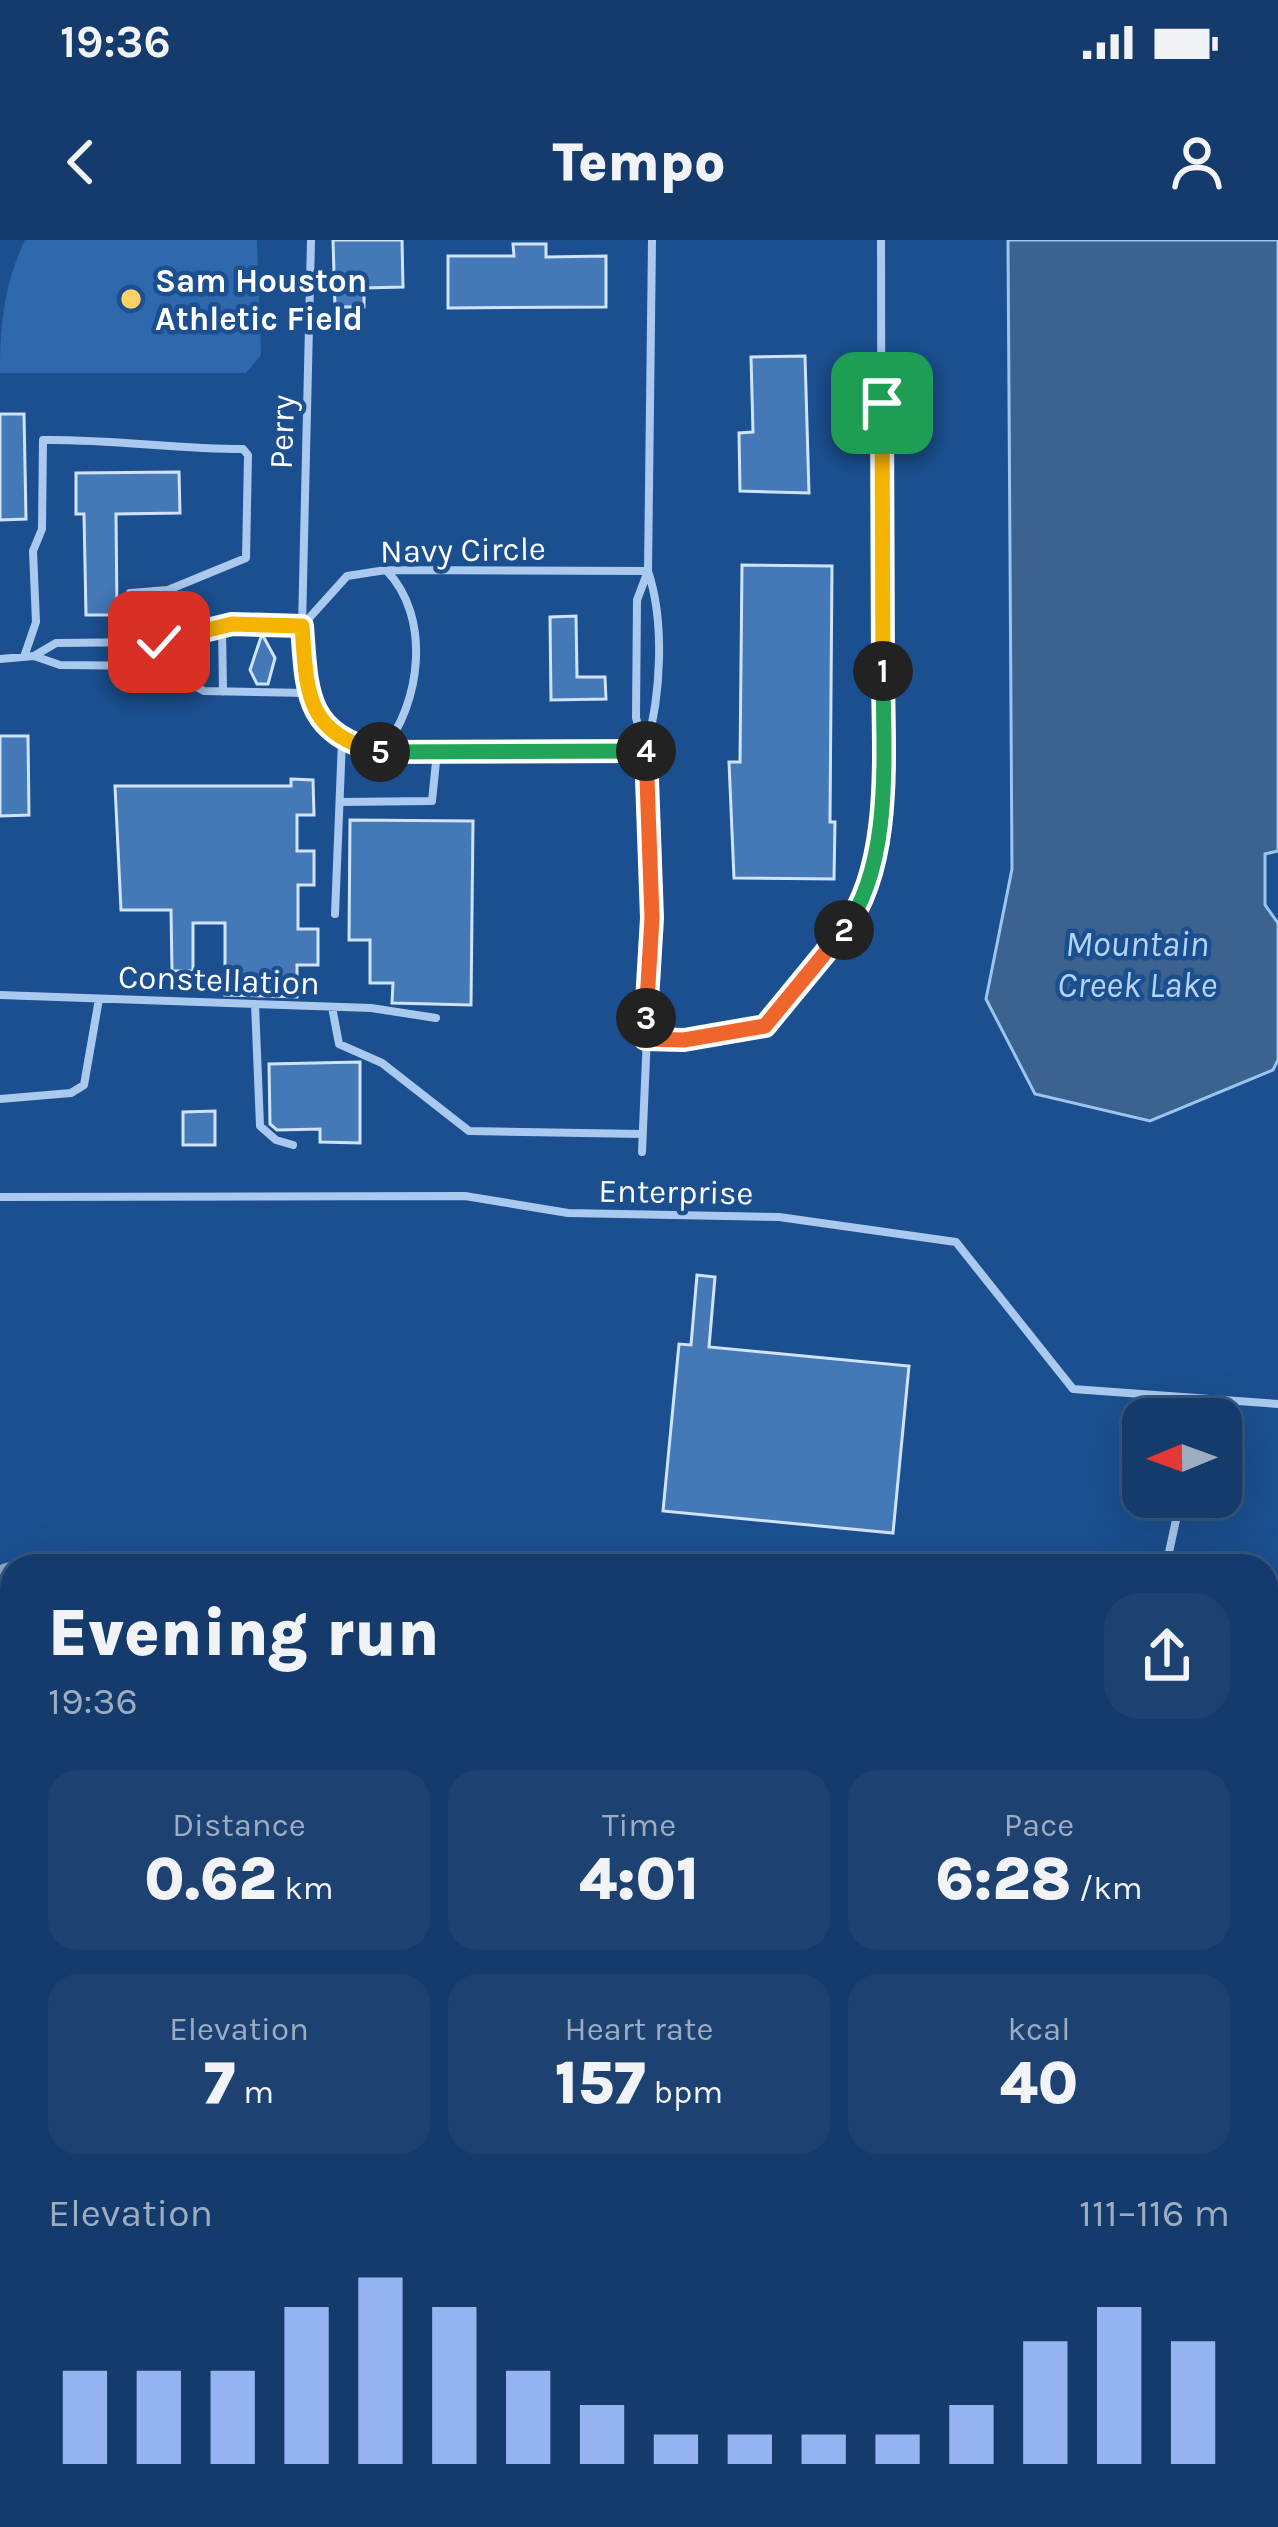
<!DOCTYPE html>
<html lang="en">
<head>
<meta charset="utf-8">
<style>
  :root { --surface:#143b6b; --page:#1d4271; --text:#f1f3f6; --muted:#9dadc1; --line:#33557e; --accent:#95b2f1 }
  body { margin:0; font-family:Karla,sans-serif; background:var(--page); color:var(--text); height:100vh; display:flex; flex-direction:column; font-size:45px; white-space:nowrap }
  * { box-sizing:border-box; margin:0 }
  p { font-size:39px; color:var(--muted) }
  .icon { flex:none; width:66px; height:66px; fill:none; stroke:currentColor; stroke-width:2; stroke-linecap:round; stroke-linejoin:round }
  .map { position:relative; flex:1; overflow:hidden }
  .drawer { position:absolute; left:0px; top:1314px; width:1278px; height:975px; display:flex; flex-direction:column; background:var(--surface); border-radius:36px 36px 0 0; box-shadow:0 12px 48px #0002,0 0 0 3px var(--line) }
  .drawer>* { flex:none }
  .needle { width:78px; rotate:269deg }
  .fabs { position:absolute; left:1122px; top:1158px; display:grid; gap:24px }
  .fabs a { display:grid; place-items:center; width:120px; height:120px; border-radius:24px; background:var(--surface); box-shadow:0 12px 48px #0002,0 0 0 3px var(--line); font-size:60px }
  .pin { position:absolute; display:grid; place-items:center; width:102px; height:102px; color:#fff; margin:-51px; border-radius:24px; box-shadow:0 6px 18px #0006 }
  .km { position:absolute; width:60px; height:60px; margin:-30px; border-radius:50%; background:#222; color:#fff; font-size:33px; line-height:60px; text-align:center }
  .round { display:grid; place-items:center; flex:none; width:126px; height:126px; border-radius:36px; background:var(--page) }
  .summary { display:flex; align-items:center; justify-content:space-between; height:204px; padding:0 48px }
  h1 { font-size:66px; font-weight:800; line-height:90px }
  .stats { display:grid; grid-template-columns:repeat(3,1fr); gap:18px; height:204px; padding:12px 48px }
  .stats div { display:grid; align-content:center; border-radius:30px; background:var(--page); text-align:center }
  .stats b { font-size:60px; font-weight:800 }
  .stats small { font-size:33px; font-weight:400 }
  .stats p { font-size:33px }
  .chart { height:336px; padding:24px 48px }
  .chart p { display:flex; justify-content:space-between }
  .chart svg { width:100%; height:216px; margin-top:12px; stroke:var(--accent); stroke-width:6 }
  .status { display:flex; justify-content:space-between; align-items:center; height:84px; padding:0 60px; background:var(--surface); direction:ltr }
  .status svg { height:33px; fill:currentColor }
  header { display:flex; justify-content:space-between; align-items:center; height:156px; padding:0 48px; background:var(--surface); font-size:54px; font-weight:800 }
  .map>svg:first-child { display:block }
</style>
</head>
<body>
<div class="status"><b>19:36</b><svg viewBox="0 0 49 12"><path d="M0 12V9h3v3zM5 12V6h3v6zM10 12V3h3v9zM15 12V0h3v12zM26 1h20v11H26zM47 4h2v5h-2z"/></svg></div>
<header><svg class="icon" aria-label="back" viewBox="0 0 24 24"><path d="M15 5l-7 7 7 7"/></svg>Tempo<svg class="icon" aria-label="person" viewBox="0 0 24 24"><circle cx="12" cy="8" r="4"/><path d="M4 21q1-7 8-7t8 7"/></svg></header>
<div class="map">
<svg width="1278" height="2287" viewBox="0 0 1278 2287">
  <rect width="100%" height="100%" fill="#1b4f8f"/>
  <path fill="#2e69ad" d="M25,0H257L261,115L246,133H0C0,84 4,45 25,0Z
    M1278,2035V2287H969L982,2277H1266V2045Z"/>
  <path fill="#3c6290" stroke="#9cc4f0" stroke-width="3" d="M1008,0H1278V611L1265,614V665L1278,683V820L1273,830L1150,881L1035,854L986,759L1012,629Z"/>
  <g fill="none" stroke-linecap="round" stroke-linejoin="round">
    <path stroke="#8da7c7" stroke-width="48" d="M0,1351L12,1346
      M0,1584L12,1598
      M1266,1789L1278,1803
      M1266,1977L1278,1968
      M0,2210L12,2225
      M52,2277L60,2287
      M591,2277L599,2287
      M324,2287L335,2277
      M870,2287L883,2277"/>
  </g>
  <path fill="#4478b7" stroke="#cfe3fa" stroke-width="3" d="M333,0H402L403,47L364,48V67H335Z
    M513,4H546V17L606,16V67L448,68V16H514Z
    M805,116L809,253L740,251L739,193L753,192L751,117Z
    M0,174H24L26,279L0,280Z
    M179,232L180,273L116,274L117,375H86L84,274H76V233Z
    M742,325L832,326L830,582H835L834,639L734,638L729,522H740Z
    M576,376L577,437H605L606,459L551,460L550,377Z
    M262,394L275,418L268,444H257L250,430Z
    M0,496H28L29,575L0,576Z
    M291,539L313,540L314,575H297V611H314V645H298V689H318V725H297V757L225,755V683H193V731H172L171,670H121L115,546H291Z
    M350,580L473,581L471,765L392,763L393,743H370V700H349Z
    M360,822V903L320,902V889L277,890L270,884L269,824Z
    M215,871V905H183V872Z
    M697,1035L715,1037L709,1107L909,1126L893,1293L663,1271L679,1104L691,1105Z"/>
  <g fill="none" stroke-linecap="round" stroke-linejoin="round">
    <path stroke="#a9c9ee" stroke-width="8" d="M222,387L223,452
      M34,416L56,403L159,402L232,384L302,386L311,0
      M24,417L36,382L33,311L42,289L43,200C111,199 175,209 243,209L248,215L246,318L168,350L130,353
      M0,419L34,416L60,425L158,426L204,451L307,453
      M646,508C661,456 665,382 648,331L652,0
      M646,509L381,513C305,492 307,455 302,386L347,336L386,330L648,331
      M382,511C421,464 432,377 386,330
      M340,562L432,561L437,512
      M335,674L342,500
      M0,755L371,768L436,778
      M255,764L260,886L276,900L293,905
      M332,767L339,804L382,823L469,891L642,894
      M645,799L684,801L765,786C836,713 870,665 882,563L881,0
      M0,859L71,853L84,845L99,759
      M642,912L652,678L646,509L636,478L637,360L648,331
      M0,957L465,956L568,973L779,977L956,1002L1073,1149L1278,1164
      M1196,1179L1199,1159
      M1166,1326L1181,1257
      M1266,1386H1278
      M1271,1386L1278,1420
      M1266,1580L1278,1570"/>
  </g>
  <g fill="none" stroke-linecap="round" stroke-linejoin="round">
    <defs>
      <path id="split-1" d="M882,163L883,431"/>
      <path id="split-2" d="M844,690C894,623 883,510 883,431"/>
      <path id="split-3" d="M646,778L645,799L684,800L765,786L844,690"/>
      <path id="split-4" d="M646,511L652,678L646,778"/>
      <path id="split-5" d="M380,512L646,511"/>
      <path id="split-6" d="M159,402L232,384L302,386C307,454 305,493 380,512"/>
    </defs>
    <use href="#split-1" stroke="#fff" stroke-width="24"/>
    <use href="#split-2" stroke="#fff" stroke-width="24"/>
    <use href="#split-3" stroke="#fff" stroke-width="24"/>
    <use href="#split-4" stroke="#fff" stroke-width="24"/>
    <use href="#split-5" stroke="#fff" stroke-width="24"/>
    <use href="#split-6" stroke="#fff" stroke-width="24"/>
    <use href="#split-1" stroke="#f5b400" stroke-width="15"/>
    <use href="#split-2" stroke="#22a559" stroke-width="15"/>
    <use href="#split-3" stroke="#f0652b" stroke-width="15"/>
    <use href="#split-4" stroke="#f0652b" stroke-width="15"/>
    <use href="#split-5" stroke="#22a559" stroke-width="15"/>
    <use href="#split-6" stroke="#f5b400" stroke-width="15"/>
  </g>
  <circle fill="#ffd166" stroke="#1b4f8f" stroke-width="4.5" cx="131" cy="59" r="12"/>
  <g text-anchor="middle" stroke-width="9" stroke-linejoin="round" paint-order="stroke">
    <g font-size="33" font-weight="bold" fill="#fff" stroke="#1b4f8f" text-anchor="start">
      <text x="155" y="52">Sam Houston<tspan x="155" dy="38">Athletic Field</tspan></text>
    </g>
    <g font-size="33" fill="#fff" stroke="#1b4f8f">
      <text transform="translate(281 192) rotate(-88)" y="12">Perry</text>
      <text transform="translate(463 309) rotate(-1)" y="12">Navy Circle</text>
      <text transform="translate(219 739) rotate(2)" y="12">Constellation</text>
      <text transform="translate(676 951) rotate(1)" y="12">Enterprise</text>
    </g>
    <g font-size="36" font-style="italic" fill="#b5d3f5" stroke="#1b4f8f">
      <text x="1137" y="716">Mountain<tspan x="1137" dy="41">Creek Lake</tspan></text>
    </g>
  </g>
</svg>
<div class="fabs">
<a><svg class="needle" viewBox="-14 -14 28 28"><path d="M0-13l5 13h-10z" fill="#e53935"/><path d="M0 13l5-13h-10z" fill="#9dadc1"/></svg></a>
</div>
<div class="pin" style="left:882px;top:163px;background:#1e9e55"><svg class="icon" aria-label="arrive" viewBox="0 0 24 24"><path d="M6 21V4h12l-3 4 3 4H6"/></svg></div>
<div class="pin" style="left:159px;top:402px;background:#d93025"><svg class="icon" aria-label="check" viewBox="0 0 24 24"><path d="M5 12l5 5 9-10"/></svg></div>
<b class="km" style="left:883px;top:431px">1</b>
<b class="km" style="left:844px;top:690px">2</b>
<b class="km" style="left:646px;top:778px">3</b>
<b class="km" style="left:646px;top:511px">4</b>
<b class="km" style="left:380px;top:512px">5</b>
<section class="drawer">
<div class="summary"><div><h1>Evening run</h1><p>19:36</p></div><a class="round"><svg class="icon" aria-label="share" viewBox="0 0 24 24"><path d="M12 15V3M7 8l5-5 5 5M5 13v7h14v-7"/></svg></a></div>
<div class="stats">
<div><p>Distance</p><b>0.62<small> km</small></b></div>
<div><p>Time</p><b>4:01</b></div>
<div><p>Pace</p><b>6:28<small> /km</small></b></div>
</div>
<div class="stats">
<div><p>Elevation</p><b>7<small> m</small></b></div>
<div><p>Heart rate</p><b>157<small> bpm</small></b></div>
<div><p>kcal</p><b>40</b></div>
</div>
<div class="chart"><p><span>Elevation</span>111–116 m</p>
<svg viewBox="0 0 160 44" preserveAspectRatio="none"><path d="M5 44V25M15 44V25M25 44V25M35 44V12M45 44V6M55 44V12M65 44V25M75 44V32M85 44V38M95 44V38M105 44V38M115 44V38M125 44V32M135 44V19M145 44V12M155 44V19"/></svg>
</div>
</section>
</div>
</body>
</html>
